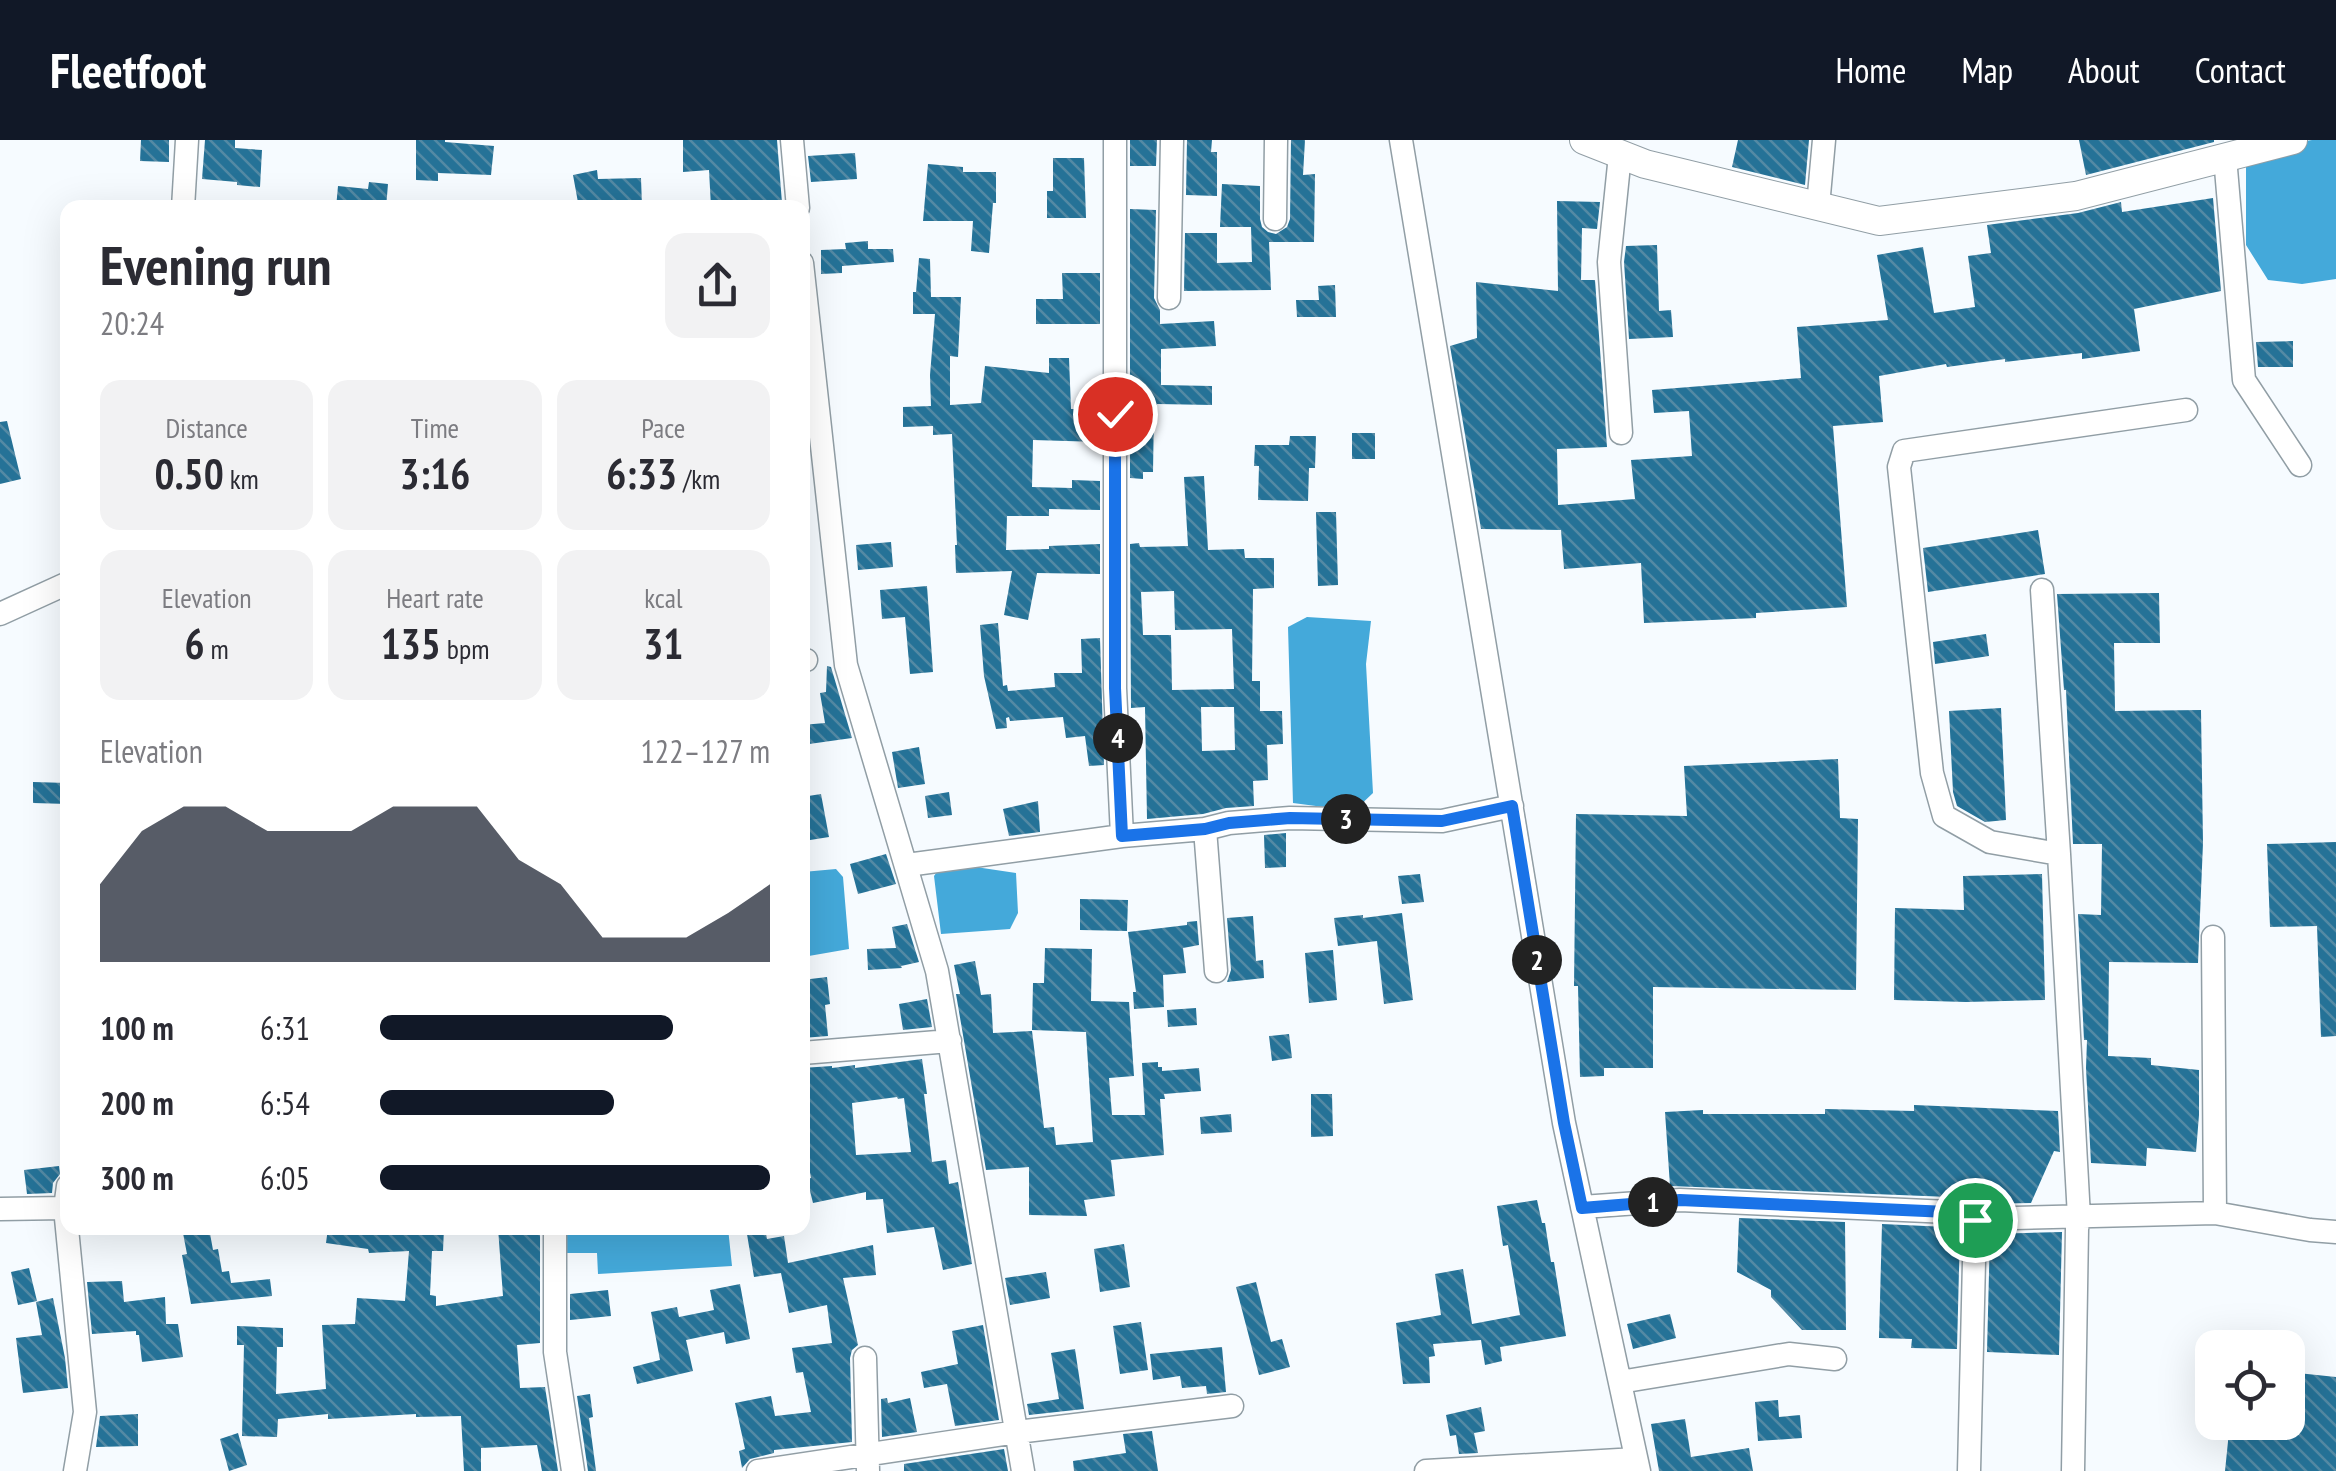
<!DOCTYPE html>
<html lang="en">
<head>
<meta charset="utf-8">
<style>
  :root { --surface:#fff; --page:#f2f2f3; --text:#2b2b33; --muted:#7c7c81; --accent:#111827 }
  body { margin:0; font-family:"PT Sans Narrow",sans-serif; background:var(--page); color:var(--text); height:100vh; display:flex; flex-direction:column; font-size:38px; white-space:nowrap }
  * { box-sizing:border-box; margin:0 }
  p { font-size:32px; color:var(--muted) }
  .icon { flex:none; width:55px; height:55px; fill:none; stroke:currentColor; stroke-width:2; stroke-linecap:round; stroke-linejoin:round }
  .map { position:relative; flex:1; overflow:hidden }
  .details { position:absolute; left:60px; top:60px; width:750px; height:1035px; display:flex; flex-direction:column; background:var(--surface); border-radius:20px; box-shadow:0 10px 40px #0002 }
  .details>* { flex:none }
  .controls { position:absolute; left:2195px; top:1190px; display:grid; gap:20px }
  .controls a { display:grid; place-items:center; width:110px; height:110px; border-radius:20px; background:var(--surface); box-shadow:0 10px 40px #0002; font-size:50px }
  .pin { position:absolute; display:grid; place-items:center; width:85px; height:85px; color:#fff; margin:-42px; border:5px solid #fff; border-radius:50%; box-shadow:0 2px 10px #0007 }
  .km { position:absolute; width:50px; height:50px; margin:-25px; border-radius:50%; background:#222; color:#fff; font-size:28px; line-height:50px; text-align:center }
  .round { display:grid; place-items:center; flex:none; width:105px; height:105px; border-radius:20px; background:var(--page) }
  .overview { display:flex; align-items:center; justify-content:space-between; height:170px; padding:0 40px }
  h1 { font-size:55px; font-weight:800; line-height:75px }
  .stats { display:grid; grid-template-columns:repeat(3,1fr); gap:15px; height:170px; padding:10px 40px }
  .stats div { display:grid; align-content:center; border-radius:20px; background:var(--page); text-align:center }
  .stats b { font-size:42px; font-weight:800 }
  .stats small { font-size:28px; font-weight:400 }
  .stats p { font-size:28px }
  .chart { height:280px; padding:20px 40px }
  .chart p { display:flex; justify-content:space-between }
  .chart svg { width:100%; height:180px; margin-top:10px; fill:var(--accent); opacity:.7 }
  ul { padding:0 40px; list-style:none; font-size:32px }
  li { display:grid; grid-template-columns:160px 120px 1fr; align-items:center; height:75px }
  li i { height:25px; border-radius:12px; background:var(--accent) }
  header { display:flex; align-items:center; gap:60px; box-sizing:border-box; height:140px; padding:0 50px; background:var(--accent); color:#fff }
  header strong { font-size:48px }
  nav { display:flex; gap:55px; margin-inline-start:auto; font-size:35px }
  .map>svg:first-child { display:block }
</style>
</head>
<body>
<header>
<strong>Fleetfoot</strong>
<nav><a>Home</a><a>Map</a><a>About</a><a>Contact</a></nav>
</header>
<div class="map">
<svg width="2336" height="1331" viewBox="0 0 2336 1331">
  <defs>
    <pattern id="building-back-hatch" width="6" height="6" patternUnits="userSpaceOnUse" patternTransform="scale(2.5)"><rect width="6" height="6" fill="#257297"/><path d="M-1 5l2 2M0 0l6 6M5-1l2 2" fill="none" stroke="#548aa4"/></pattern>
  </defs>
  <rect width="100%" height="100%" fill="#f6fbff"/>
  <path fill="#44a9da" d="M2312,0H2336V139L2302,144L2268,140L2246,105V21L2282,5Z
    M1307,477L1371,481L1366,524L1373,653L1354,671L1293,663L1288,487Z
    M969,726L1016,733L1018,773L1010,789L941,794L934,736L939,729Z
    M836,729L843,737L849,809L803,817V732Z
    M550,1088H728L732,1126L598,1134L597,1113H564Z"/>
  <path fill="url(#building-back-hatch)" fill-rule="evenodd" d="M141,0H169V22L140,21Z
    M205,0H235V8L262,10L260,47L237,45V42L202,39Z
    M416,0H445V2L494,6L491,35L438,33V41L416,40Z
    M683,0H777L782,63L711,67L709,30L683,32Z
    M1130,0H1157L1156,26H1130Z
    M1187,0H1212L1211,12H1217V56L1186,55Z
    M1291,0H1305L1303,35L1315,34L1314,102H1269L1271,150L1184,151L1185,93H1217V123L1252,122L1251,87H1220L1222,44L1260,46V79L1262,87L1268,92L1276,94L1287,87L1290,79Z
    M1738,0H1809L1805,45L1732,27Z
    M2079,0H2214V2L2086,35Z
    M855,13L857,39L811,42L808,16Z
    M1053,18H1084L1086,78H1047V51H1053Z
    M928,24L963,27V32H996V63H993L989,113L971,111L973,81H923Z
    M597,30L598,39L641,38L642,66L579,68L573,35Z
    M369,42L388,44L386,68H336L338,46L368,49Z
    M2213,58L2221,151L2134,169L2140,211L2082,219V213L2005,222V219L1947,227L1946,224L1879,236L1883,282L1833,286L1847,467L1756,473V478L1644,483L1641,423L1564,429L1561,390L1481,389L1450,206L1477,198L1476,142L1558,151L1557,61L1600,62L1597,89L1582,88L1581,140H1595L1607,307L1557,309L1558,365L1635,359L1631,320L1692,316L1689,271L1654,273L1652,250L1801,238L1797,187L1888,180L1877,115L1923,107L1934,173L1975,167L1968,116L1991,113L1987,85L2078,73L2121,62L2122,72Z
    M1130,69L1156,70L1154,158L1160,170V184L1214,181L1216,206L1161,209V245L1212,246V265L1157,264V270H1154L1153,332H1143V339L1130,338Z
    M868,101V109H893L894,122L842,126V133L821,134V110L846,109L845,103Z
    M1657,105L1659,171L1671,170L1673,197L1629,199L1624,122L1626,106Z
    M919,118L930,119L931,157H961L958,217L950,216V265L981,263L985,226L1049,233V218H1069L1071,269L1100,270V302L1033,300L1032,347L1072,348V340L1100,341V370L1049,369V376H1007L1006,410L1049,409V406L1100,404V434L1037,433L1028,480L1004,475L1012,431L956,433L955,405H957L952,294L933,295V286L903,287V267L931,266L930,235L935,174H913V152H916Z
    M1062,133H1100V184H1036V159H1063Z
    M1335,145L1336,177H1297L1296,160H1319L1318,146Z
    M2293,201V227H2258L2256,202Z
    M7,281L21,339L0,344V282Z
    M1352,293H1375V319H1352Z
    M1290,296H1316L1315,328H1309L1308,361L1258,360L1259,326H1254L1255,305H1289Z
    M1204,336L1208,410L1244,409L1245,418H1274V448L1253,449L1252,541H1260V571H1282L1283,604L1267,605L1268,640L1253,641L1254,666L1226,668L1203,674L1147,679L1145,567L1131,568L1130,404L1139,403L1140,407L1188,406L1184,337ZM1174,451L1175,490L1232,489L1234,549L1172,550L1171,495H1143L1141,452ZM1201,567H1234L1235,610L1202,611Z
    M1316,372H1336L1338,445L1318,446Z
    M2038,390L2045,434L1928,452L1923,408Z
    M891,402L893,427L858,430L856,405Z
    M927,446L933,532L910,534L905,477L882,479L880,450Z
    M2159,453L2160,503H2114L2115,571L2201,570L2203,703L2198,823L2109,822L2108,916L2151,918V925L2199,930V975L2196,1012L2147,1008L2146,1026L2091,1023L2086,928L2087,900H2084L2078,774L2101,775L2102,704H2073L2066,550H2064L2057,454Z
    M998,483L1003,546L1007,545L1008,551L1055,547L1054,533H1082L1081,499L1100,498L1104,625L1089,626L1085,596L1066,598L1063,577L1010,581L1009,577L1006,578L1007,588L996,589L984,536L980,485Z
    M1986,494L1989,516L1935,524L1933,502Z
    M827,526L831,527L852,598L802,605V585L825,583L820,553L826,552Z
    M2001,568L2006,680L1985,682L1957,666L1953,652L1949,571Z
    M919,607L925,644L898,648L892,612Z
    M1838,619L1840,678L1858,679L1856,850L1653,847V928H1604V936L1580,937L1578,846H1574L1576,674L1687,676L1684,626Z
    M33,642L68,643V664L33,663Z
    M949,652L952,675L928,678L925,656Z
    M821,654L829,697L804,701L802,657Z
    M1038,661L1040,692L1009,696L1003,669Z
    M1286,693V727L1265,728L1264,695Z
    M2336,702V896L2321,897L2317,786L2270,787L2267,704Z
    M886,714L896,744L858,754L850,724Z
    M1420,734L1424,762L1402,764L1398,736Z
    M2042,734L2045,860L1966,862L1894,860L1895,768L1964,770L1963,736Z
    M1080,759L1128,760L1127,791L1080,790Z
    M1402,773L1413,860L1384,864L1377,801L1338,806L1334,778L1363,775V778Z
    M1253,776L1256,821L1263,820L1264,838L1227,842L1231,830L1227,778Z
    M1197,781L1199,805L1183,808L1186,833L1163,835L1164,867L1134,869L1133,852H1136L1128,792L1187,785V782Z
    M907,784L919,822L901,826L902,828L868,830L867,809L896,808L892,787Z
    M1045,808L1092,809L1091,861L1129,862L1134,936L1109,938L1112,975H1145L1142,923L1158,922V927H1162V931L1199,928L1201,951L1164,954L1165,959H1160L1164,1015L1111,1020L1115,1056L1084,1060L1087,1076L1029,1075V1027L986,1030L956,854H960L954,825L975,821L981,855L991,854L993,893L1032,891L1044,988L1054,987L1056,1005L1093,1002L1086,892L1032,890L1033,843H1044Z
    M1333,810L1337,860L1309,863L1305,813Z
    M827,837L830,864L825,865L828,896L802,898V840Z
    M927,859L932,887L903,890L899,864Z
    M1196,868L1197,885L1168,887L1167,870Z
    M1289,894L1292,918L1272,921L1269,896Z
    M922,919L927,954H924L932,1022L946,1020L949,1044L958,1042L972,1124L943,1130L934,1087L887,1093L883,1059L866,1060V1052L813,1063L807,1039L811,1038L802,988V928L832,926V928L855,925V928ZM897,957L898,959L904,958L911,1012L856,1015L852,963Z
    M1311,954H1332L1333,996L1311,997Z
    M1914,965L2058,971L2060,1012L2054,1011L2031,1063L1977,1064L1950,1057L1670,1046L1665,972L1703,970V974H1825V969L1914,971Z
    M1231,974L1232,992L1201,994L1200,977Z
    M59,1026L60,1034L53,1043L52,1053L27,1054L24,1030Z
    M1537,1060L1542,1083H1545L1551,1122H1554L1566,1196L1500,1207L1502,1221L1485,1225L1481,1200L1433,1204L1435,1216L1429,1217L1430,1243L1403,1244L1396,1183L1441,1175L1435,1134L1463,1129L1472,1184L1520,1175L1508,1105L1503,1106L1497,1066Z
    M1739,1078L1845,1082L1846,1190H1802L1771,1157V1150L1737,1132Z
    M1882,1084L1947,1087L1960,1090L1957,1209L1911,1208L1912,1199L1879,1198Z
    M182,1088H209L213,1110L218,1109L222,1132L229,1131L231,1143L270,1139L272,1156L191,1164L182,1115L187,1114Z
    M328,1088L370,1090V1088H444L443,1111H432L430,1155L436,1156V1166L503,1156L498,1088H540V1203L517,1205L520,1248L545,1247L558,1331H542L537,1305L481,1308V1331H464L461,1276L416,1277V1274L328,1279V1274L278,1279L277,1297L242,1296L244,1205H237V1186L283,1188V1207H277L276,1254L326,1249L322,1185L355,1184L357,1158L405,1161L409,1111L369,1113L368,1109L326,1103Z
    M746,1088H765L767,1099L784,1096L788,1123L873,1105L876,1135L843,1138L858,1205L852,1210L850,1218L852,1302L774,1310V1313L750,1319L742,1328L739,1311L745,1309L735,1263L771,1256L775,1276L811,1272L803,1232L796,1233L792,1208L832,1203L827,1165L789,1173L781,1133L754,1137Z
    M2062,1092L2059,1215L1987,1212L1990,1094Z
    M1124,1104L1130,1147L1100,1152L1094,1109Z
    M29,1128L37,1161L18,1165L11,1132Z
    M1046,1132L1050,1158L1010,1165L1005,1138Z
    M122,1141L124,1162L165,1157L166,1184H178L183,1217L142,1222L139,1195H136V1191L92,1194L87,1142Z
    M1256,1142L1271,1202L1282,1199L1290,1227L1259,1235L1236,1147Z
    M740,1144L750,1199L726,1204L724,1192L686,1200L693,1231L637,1244L633,1227L660,1220L651,1172L677,1167L679,1177L714,1170L710,1150Z
    M608,1150L611,1176L570,1180V1154Z
    M53,1158L65,1218L68,1248L23,1253L16,1198L42,1195L36,1162Z
    M1670,1174L1676,1198L1633,1209L1627,1184Z
    M1141,1182L1148,1230L1120,1234L1113,1186Z
    M983,1185L999,1280L955,1286L947,1244L924,1248L921,1232L958,1224L952,1191Z
    M1222,1207L1226,1252L1207,1254L1206,1246L1182,1248L1180,1236L1153,1240L1150,1214Z
    M1075,1209L1084,1269L1029,1275L1027,1264L1059,1259L1051,1213Z
    M2288,1232L2336,1237V1331H2225L2230,1282H2288Z
    M590,1254L593,1277L589,1278L596,1331H588L577,1256Z
    M887,1258L888,1263L910,1258L917,1292L882,1297L881,1259Z
    M1778,1260L1779,1277L1800,1275L1802,1298L1758,1301L1755,1262Z
    M1481,1267L1485,1291L1474,1293L1478,1313L1459,1314L1456,1295L1450,1296L1446,1275Z
    M138,1274V1306L96,1307L100,1276Z
    M1685,1279L1691,1317L1749,1308L1753,1331H1659L1651,1284Z
    M1152,1291L1158,1331H1074L1073,1321L1126,1313L1123,1294Z
    M238,1293L247,1325L229,1331L220,1299Z
    M1004,1309L1008,1331H904V1324Z"/>
  <g fill="none" stroke-linecap="round" stroke-linejoin="round">
    <defs>
      <path id="minor" d="M792,0L798,68
        M1115,0V548L1122,696
        M1401,0L1564,983L1639,1331
        M1620,15L1609,122L1621,293
        M2225,17L2244,240L2300,325
        M1818,66L1824,0
        M183,68L187,0
        M1275,79L1276,0
        M802,123L846,525L937,831L1023,1331
        M1169,158L1172,0
        M2042,450L2059,714
        M0,474L68,443
        M802,521L806,520
        M1205,689L1216,831
        M907,725L1122,696L1205,689L1229,683L1290,678L1442,681L1512,666
        M2213,797L2215,1073
        M802,913L950,901
        M68,1046L65,1068L85,1272L75,1331
        M1582,1067L1680,1060L1949,1072L1975,1079L2215,1073L2310,1090L2336,1092
        M0,1069L65,1068
        M555,1088V1212L573,1331
        M865,1218L868,1331
        M1620,1242L1789,1214L1835,1219
        M758,1331L1017,1292L1232,1266
        M1426,1331L1636,1319
        M1969,1331L1975,1079
        M2073,1331L2077,1089L2079,1077L2059,714L1990,702L1944,676L1932,633L1899,327L1904,311L2186,270"/>
      <path id="tertiary" d="M1584,0L1645,24L1879,81L2076,56L2293,0"/>
    </defs>
    <use href="#minor" stroke="#919ea5" stroke-width="25"/>
    <use href="#tertiary" stroke="#919ea5" stroke-width="30"/>
    <use href="#minor" stroke="#fff" stroke-width="22"/>
    <use href="#tertiary" stroke="#fff" stroke-width="28"/>
  </g>
  <g fill="none" stroke-linecap="round" stroke-linejoin="round">
    <defs>
      <path id="route" d="M1115,274V548L1122,696L1205,689L1229,683L1290,678L1442,681L1512,666L1564,983L1582,1068L1680,1060L1948,1072L1975,1080"/>
    </defs>
    <use href="#route" stroke="#fff" stroke-width="20"/>
    <use href="#route" stroke="#1a73e8" stroke-width="12"/>
  </g>
</svg>
<div class="controls">
<a><svg class="icon" aria-label="locate" viewBox="0 0 24 24"><circle cx="12" cy="12" r="6"/><path d="M12 2v4M12 18v4M2 12h4M18 12h4"/></svg></a>
</div>
<div class="pin" style="left:1975px;top:1080px;background:#1e9e55"><svg class="icon" aria-label="arrive" viewBox="0 0 24 24"><path d="M6 21V4h12l-3 4 3 4H6"/></svg></div>
<div class="pin" style="left:1115px;top:274px;background:#d93025"><svg class="icon" aria-label="check" viewBox="0 0 24 24"><path d="M5 12l5 5 9-10"/></svg></div>
<b class="km" style="left:1653px;top:1062px">1</b>
<b class="km" style="left:1537px;top:820px">2</b>
<b class="km" style="left:1346px;top:679px">3</b>
<b class="km" style="left:1118px;top:598px">4</b>
<section class="details">
<div class="overview"><div><h1>Evening run</h1><p>20:24</p></div><a class="round"><svg class="icon" aria-label="share" viewBox="0 0 24 24"><path d="M12 15V3M7 8l5-5 5 5M5 13v7h14v-7"/></svg></a></div>
<div class="stats">
<div><p>Distance</p><b>0.50<small> km</small></b></div>
<div><p>Time</p><b>3:16</b></div>
<div><p>Pace</p><b>6:33<small> /km</small></b></div>
</div>
<div class="stats">
<div><p>Elevation</p><b>6<small> m</small></b></div>
<div><p>Heart rate</p><b>135<small> bpm</small></b></div>
<div><p>kcal</p><b>31</b></div>
</div>
<div class="chart"><p><span>Elevation</span>122–127 m</p>
<svg viewBox="0 0 160 44" preserveAspectRatio="none"><path d="M0 44V25L10 12L20 6L30 6L40 12L50 12L60 12L70 6L80 6L90 6L100 19L110 25L120 38L130 38L140 38L150 32L160 25V44z"/></svg>
</div>
<ul>
<li><b>100 m</b>6:31<i style="width:75%"></i></li>
<li><b>200 m</b>6:54<i style="width:60%"></i></li>
<li><b>300 m</b>6:05<i style="width:100%"></i></li>
</ul>
</section>
</div>
</body>
</html>
